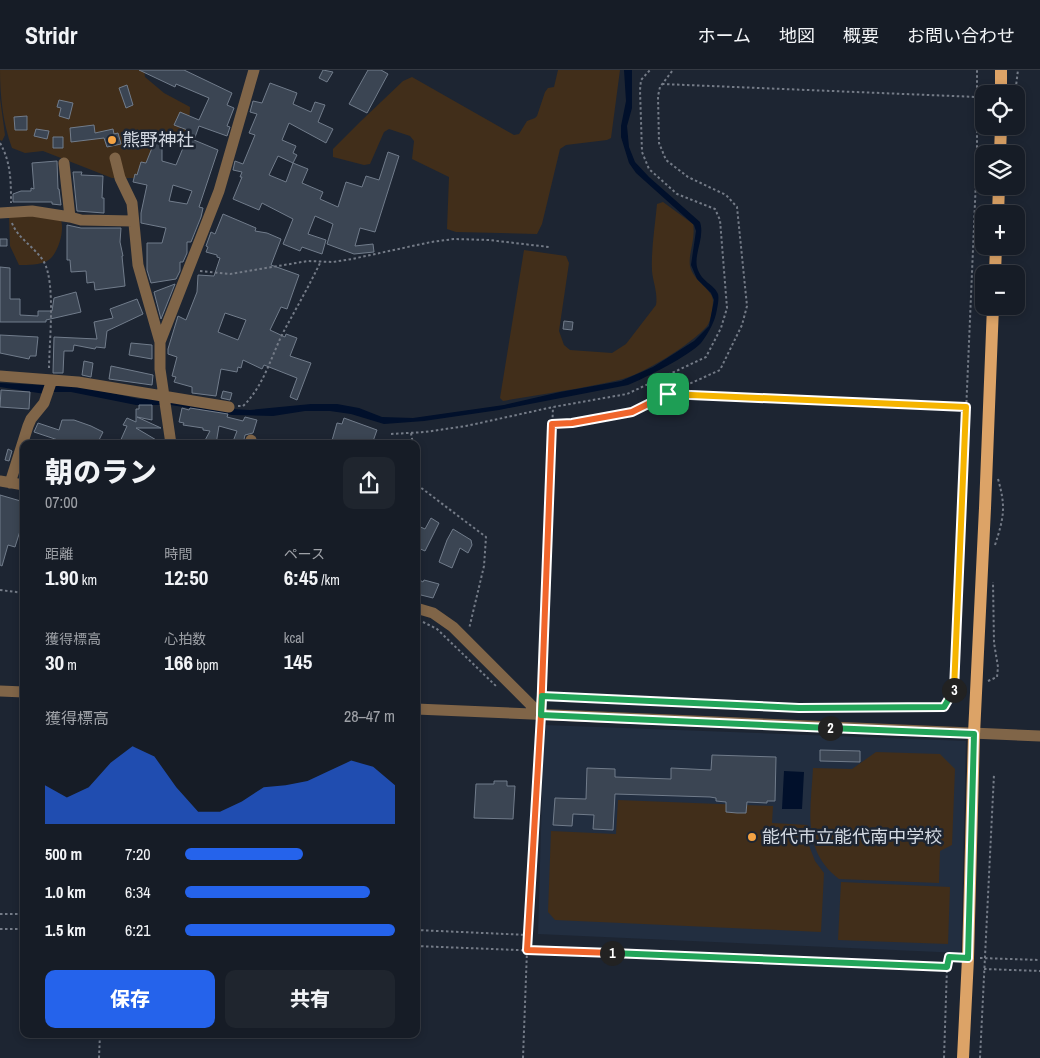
<!DOCTYPE html>
<html lang="ja">
<head>
<meta charset="utf-8">
<style>
  :root { --surface:#161c26; --page:#1f252e; --text:#f1f3f6; --muted:#9ea1a7; --line:#353a43; --accent:#2563eb }
  body { margin:0; font-family:"Archivo Narrow","Noto Sans JP",sans-serif; background:var(--page); color:var(--text); height:100vh; display:flex; flex-direction:column; font-size:19px; white-space:nowrap }
  * { box-sizing:border-box; margin:0 }
  p { font-size:16px; color:var(--muted) }
  .icon { flex:none; width:28px; height:28px; fill:none; stroke:currentColor; stroke-width:2; stroke-linecap:round; stroke-linejoin:round }
  .map { position:relative; flex:1; overflow:hidden }
  .side { position:absolute; left:20px; top:370px; width:400px; height:598px; display:flex; flex-direction:column; background:var(--surface); border-radius:10px; box-shadow:0 2px 8px #0003,0 0 0 1px var(--line) }
  .side>* { flex:none }
  .fabs { position:absolute; left:975px; top:15px; display:grid; gap:10px }
  .fabs a { display:grid; place-items:center; width:50px; height:50px; border-radius:10px; background:var(--surface); box-shadow:0 2px 8px #0003,0 0 0 1px var(--line); font-size:25px }
  .pin { position:absolute; display:grid; place-items:center; width:42px; height:42px; color:#fff; margin:-21px; border-radius:10px; box-shadow:0 2px 8px #0006 }
  .km { position:absolute; width:25px; height:25px; margin:-12px; border-radius:50%; background:#222; color:#fff; font-size:14px; line-height:25px; text-align:center }
  .round { display:grid; place-items:center; flex:none; width:52px; height:52px; border-radius:10px; background:var(--page) }
  .summary { display:flex; align-items:center; justify-content:space-between; height:85px; padding:0 25px }
  h1 { font-size:28px; font-weight:800; line-height:38px }
  .stats { display:grid; grid-template-columns:repeat(3,1fr); gap:8px; height:85px; padding:5px 25px }
  .stats div { display:grid; align-content:center }
  .stats b { font-size:21px; font-weight:800 }
  .stats small { font-size:14px; font-weight:400 }
  .stats p { font-size:14px }
  .chart { height:140px; padding:10px 25px }
  .chart p { display:flex; justify-content:space-between }
  .chart svg { width:100%; height:90px; margin-top:5px; fill:var(--accent); opacity:.7 }
  .action { display:flex; gap:10px; margin-top:auto; padding:10px 25px }
  .action a { flex:1; height:58px; border-radius:10px; background:var(--accent); color:#fff; font-size:20px; font-weight:800; line-height:58px; text-align:center }
  .action a+a { background:var(--page); color:var(--text) }
  ul { padding:0 25px; list-style:none; font-size:16px }
  li { display:grid; grid-template-columns:80px 60px 1fr; align-items:center; height:38px }
  li i { height:12px; border-radius:6px; background:var(--accent) }
  header { display:flex; align-items:center; gap:30px; box-sizing:border-box; height:70px; padding:0 25px; background:var(--surface); border-bottom:1px solid var(--line) }
  header strong { font-size:24px }
  nav { display:flex; gap:28px; margin-inline-start:auto; font-size:18px }
  .map>svg:first-child { display:block }
</style>
</head>
<body>
<header>
<strong>Stridr</strong>
<nav><a>ホーム</a><a>地図</a><a>概要</a><a>お問い合わせ</a></nav>
</header>
<div class="map">
<svg width="1040" height="988" viewBox="0 0 1040 988">
  <rect width="100%" height="100%" fill="#1d2532"/>
  <path fill="#222e40" d="M544,655L966,671L961,883L538,864Z"/>
  <path fill="#412e1a" d="M0,0H144L145,7L164,23L190,37L189,59L176,66L159,69L137,108H112L43,81L25,83L12,78C3,54 0,26 0,0Z
    M558,0H620L611,68L607,70L566,75L560,79L542,154L537,164L456,162L447,159L449,107L412,89L414,71L410,66L389,59L384,62L370,94L364,95L333,87V79L361,51L403,11L412,7L514,65L519,64L527,51L535,48L537,46L545,22L548,18L554,17Z
    M0,28L5,65L2,71L0,70Z
    M663,132L693,154C696,169 688,183 690,196C693,211 712,219 713,230C713,237 711,251 707,256C692,274 642,305 619,310C581,319 541,324 503,331L500,328L524,180L566,186L569,193L559,261L564,275L570,280L612,283L626,274L656,235C658,223 653,212 652,201C651,179 655,156 657,134Z
    M17,144L60,148C66,158 58,186 47,191C40,195 28,195 19,195L10,176L9,146Z
    M876,682L940,684L955,699L952,775L940,781L939,813L839,809C801,780 811,740 813,698L852,699Z
    M618,730L773,736L772,753L808,755V773L815,791L824,803L821,862L555,850L548,842L551,761L616,764Z
    M841,812L950,817L948,874L838,870Z"/>
  <path fill="#01102b" d="M624,0H632V38L627,56L629,77L635,92L649,107L700,152C705,167 694,183 697,197C701,212 714,214 718,224C719,228 718,234 717,239C715,252 709,262 701,273C689,286 645,308 628,315L499,340L424,351L384,354L351,344L330,341H305L273,346L232,345L171,335H136L71,322H53L45,324L0,317V313L84,317L139,329H159L231,339L250,340L311,334H337L359,338L382,347L413,348L504,335L560,322L621,311L653,297L694,271L709,256L714,230L711,223L697,209L691,195L696,161L694,155L636,103L629,93L621,67V56L626,31Z
    M784,701L804,702L802,739H782Z"/>
  <path fill="#3b4553" stroke="#717c8b" fill-rule="evenodd" d="M139,0H184L232,23L227,35L234,38L227,56L230,57L227,66L199,56L194,70L218,80L199,137L203,138L201,147L191,172H187V183L183,192H180V201L176,209L151,213L147,200V173H162L166,158L141,153V143L147,115L133,112L135,104L137,105L141,92L146,93L152,78L148,76V64L162,69V91L176,95L190,61L174,55L180,42L199,50L209,28L176,14L175,17ZM173,115L192,121L187,134L169,131Z
    M323,0L333,2L327,12L319,8Z
    M368,0H381L388,4L367,43L349,34Z
    M270,13L297,23L293,34L311,42L315,32L325,35L318,52L333,59L326,73L289,53L282,70L296,76L293,83L297,85L293,93L278,86L269,105L286,112L293,93L308,99L302,113L323,122L320,129L338,137L346,112L362,117L366,106L379,110L388,82L399,86L375,162L360,158L355,176L373,174L374,182L354,184L327,174L333,154L315,146L308,164L326,170L322,184L302,177L300,181L283,174L293,149L262,133L259,140L233,129L242,107H240L242,102L233,100L235,91L243,94L255,65L249,63L257,44L250,42L253,31L262,33Z
    M127,15L133,35L126,38L119,18Z
    M59,30L73,33L69,49L59,46L61,38L57,37Z
    M27,46V60H15L14,47Z
    M94,55L95,63L113,59L114,64L118,63L121,74L107,77L104,68L71,72L70,58Z
    M36,59L49,61L47,69L34,66Z
    M53,67H63V78H53Z
    M57,91L58,119H59L61,135L52,134V132H13V124L21,121H31V118L34,119L32,93Z
    M73,102H82L81,105L103,106L102,128H104V143L77,141Z
    M223,144L256,158L255,161L267,163L281,169L271,195L299,205L287,239L281,237L270,260L285,267L286,264L297,268L290,286L311,293L297,330L290,327L297,308L264,295L262,299L243,290L241,298L238,297L237,302L221,299L216,326L192,323V317L174,312L176,307L172,306L177,287L168,284V279L178,246L186,250L197,222L198,205L214,206L220,188L217,187V185L206,182L208,177L206,176L211,162L215,164ZM225,243L246,250L238,270L218,262Z
    M67,155L81,158H121L120,172L123,186H122L125,216L95,220L94,212L87,213L86,201L71,202L70,190H67Z
    M0,169H7V176H0Z
    M0,197L10,198V229H20V245L38,246V241H52L54,228L76,222L81,242L46,250V252H0Z
    M175,214L161,249L154,222Z
    M137,229L143,244L107,261L105,278L96,277L95,279L74,275L73,281H64L63,303H53L54,267L97,269L94,252L113,248L110,239Z
    M564,251L573,252L572,260L563,259Z
    M0,265L38,267L36,286H30L29,289L0,283Z
    M131,273L152,275V289L129,285Z
    M84,291L93,293L91,307L82,305Z
    M111,296L153,305L152,315L109,309Z
    M1,320L30,322L29,339L0,337Z
    M223,321L232,323L230,330L221,328Z
    M139,335H152V350L137,347L161,358H136L163,374H119L127,356L123,355L127,348L136,352V339H139Z
    M182,338L189,340L190,338L228,344L227,347L243,351L245,347L257,350L253,363L245,365L243,374H232L237,361L219,356L216,374H203L210,361L203,360V358L183,355L184,353L179,352Z
    M344,348L377,360L372,374H331L337,353L342,354Z
    M62,350H74L91,356L103,362L97,374H70L34,362L38,353L59,360Z
    M8,379L12,381L9,391L5,390Z
    M0,425L24,432V461H20L15,477L8,475L2,496L0,495Z
    M431,448L439,453L425,481L416,477V455L425,459Z
    M453,459L471,470L472,475L468,483L460,478L452,498L439,492L447,470Z
    M416,508L423,512L424,510L439,514L433,528L417,524L419,519L416,518Z
    M820,680L860,681V692L820,691Z
    M712,685L776,687L775,731H767V733L747,732L746,743H737L726,742V732L716,731V728L710,727L615,724L613,760L593,759L594,745L573,744L572,756L553,755L555,728L586,729L587,698L615,699V707L671,709V698L711,700Z
    M494,711H507V716H515L513,749L474,748L476,714H494Z"/>
  <g fill="none" stroke-linecap="round" stroke-linejoin="round">
    <path stroke="#747b87" stroke-width="2" stroke-dasharray="2.5 2.5" stroke-linecap="butt" d="M662,14L977,27
      M1015,24L1018,0
      M0,73C11,92 11,112 11,133
      M12,153C18,169 35,177 44,192C56,214 49,273 49,300
      M1008,181V176
      M200,201L230,204L308,191L333,192L352,189L431,172L454,169L489,170L549,177
      M1005,245V236
      M670,324L966,337
      M238,336H243C265,315 271,285 285,259C297,237 310,214 321,191
      M553,354L572,353L633,342L678,319L720,300L742,255L747,236L737,137L726,125L688,107L666,90L659,73L658,26L660,17L673,0
      M411,363L413,374
      M391,364L425,362L466,356L553,337L627,324L706,287L721,258L727,238L720,150L715,139L677,124L649,99L642,82L640,20L641,10L650,0
      M416,394L420,417L486,467L484,496L469,559
      M995,475C1004,447 1006,437 998,409
      M0,520L24,523
      M423,552L437,559L496,616L497,615
      M988,611L997,607L998,597L994,573L993,512
      M542,626L799,638L944,637L954,622L977,86V0
      M541,632L553,337
      M0,844H24
      M0,859H24
      M416,860L528,865
      M416,876L947,897L949,887H958
      M980,888L1040,890
      M984,899L1040,901
      M99,988L100,964
      M523,988L527,880L540,654
      M944,988L947,897
      M980,988L994,704"/>
    <path stroke="#806548" stroke-width="11" d="M115,88L120,108L132,133L138,195L160,272V299L171,374
      M64,93L70,147
      M0,143L32,141L70,147L81,150L133,151
      M160,272L219,121L254,0
      M0,306L78,312L229,337
      M250,374L251,370
      M0,411L24,415
      M10,413L28,356L31,349L44,333L52,310
      M416,538L433,543L453,557L541,645
      M0,621L24,622
      M416,639L1040,666"/>
    <path stroke="#dca367" stroke-width="12" d="M1001,24V0
      M1000,84L1001,56
      M998,144L999,116
      M995,204L996,176
      M963,988L968,888L974,664L985,438L993,236"/>
  </g>
  <g fill="none" stroke-linecap="round" stroke-linejoin="round">
    <defs>
      <path id="split-1" d="M612,883L527,880L541,645L552,354L572,353L632,342L668,324"/>
      <path id="split-2" d="M612,883L947,897L949,887L968,888L974,664L830,658"/>
      <path id="split-3" d="M830,658L541,645L542,626L799,638L944,637L954,620"/>
      <path id="split-4" d="M668,324L966,337L954,620"/>
    </defs>
    <use href="#split-1" stroke="#fff" stroke-width="10"/>
    <use href="#split-2" stroke="#fff" stroke-width="10"/>
    <use href="#split-3" stroke="#fff" stroke-width="10"/>
    <use href="#split-4" stroke="#fff" stroke-width="10"/>
    <use href="#split-1" stroke="#f0652b" stroke-width="6"/>
    <use href="#split-2" stroke="#22a559" stroke-width="6"/>
    <use href="#split-3" stroke="#22a559" stroke-width="6"/>
    <use href="#split-4" stroke="#f5b400" stroke-width="6"/>
  </g>
  <g fill="#f4a344" stroke="#1d2532" stroke-width="2">
    <circle cx="112" cy="70" r="5"/>
    <circle cx="752" cy="767" r="5"/>
  </g>
  <g text-anchor="middle" stroke-width="5" stroke-linejoin="round" paint-order="stroke">
    <g font-size="18" fill="#d2d8e1" stroke="#1d2532" text-anchor="start">
      <text x="122" y="76">熊野神社</text>
      <text x="762" y="773">能代市立能代南中学校</text>
    </g>
  </g>
</svg>
<div class="fabs">
<a><svg class="icon" aria-label="locate" viewBox="0 0 24 24"><circle cx="12" cy="12" r="6"/><path d="M12 2v4M12 18v4M2 12h4M18 12h4"/></svg></a>
<a><svg class="icon" aria-label="layers" viewBox="0 0 24 24"><path d="M12 4l9 5-9 5-9-5zM3 14l9 5 9-5"/></svg></a>
<a>+</a>
<a>−</a>
</div>
<div class="pin" style="left:668px;top:324px;background:#1e9e55"><svg class="icon" aria-label="arrive" viewBox="0 0 24 24"><path d="M6 21V4h12l-3 4 3 4H6"/></svg></div>
<b class="km" style="left:612px;top:883px">1</b>
<b class="km" style="left:830px;top:658px">2</b>
<b class="km" style="left:954px;top:620px">3</b>
<section class="side">
<div class="summary"><div><h1>朝のラン</h1><p>07:00</p></div><a class="round"><svg class="icon" aria-label="share" viewBox="0 0 24 24"><path d="M12 15V3M7 8l5-5 5 5M5 13v7h14v-7"/></svg></a></div>
<div class="stats">
<div><p>距離</p><b>1.90<small> km</small></b></div>
<div><p>時間</p><b>12:50</b></div>
<div><p>ペース</p><b>6:45<small> /km</small></b></div>
</div>
<div class="stats">
<div><p>獲得標高</p><b>30<small> m</small></b></div>
<div><p>心拍数</p><b>166<small> bpm</small></b></div>
<div><p>kcal</p><b>145</b></div>
</div>
<div class="chart"><p><span>獲得標高</span>28–47 m</p>
<svg viewBox="0 0 160 44" preserveAspectRatio="none"><path d="M0 44V25L10 31L20 26L30 14L40 6L50 11L60 26L70 38L80 38L90 33L100 26L110 25L120 23L130 18L140 13L150 16L160 25V44z"/></svg>
</div>
<ul>
<li><b>500 m</b>7:20<i style="width:56%"></i></li>
<li><b>1.0 km</b>6:34<i style="width:88%"></i></li>
<li><b>1.5 km</b>6:21<i style="width:100%"></i></li>
</ul>
<div class="action"><a>保存</a><a>共有</a></div>
</section>
</div>
</body>
</html>
